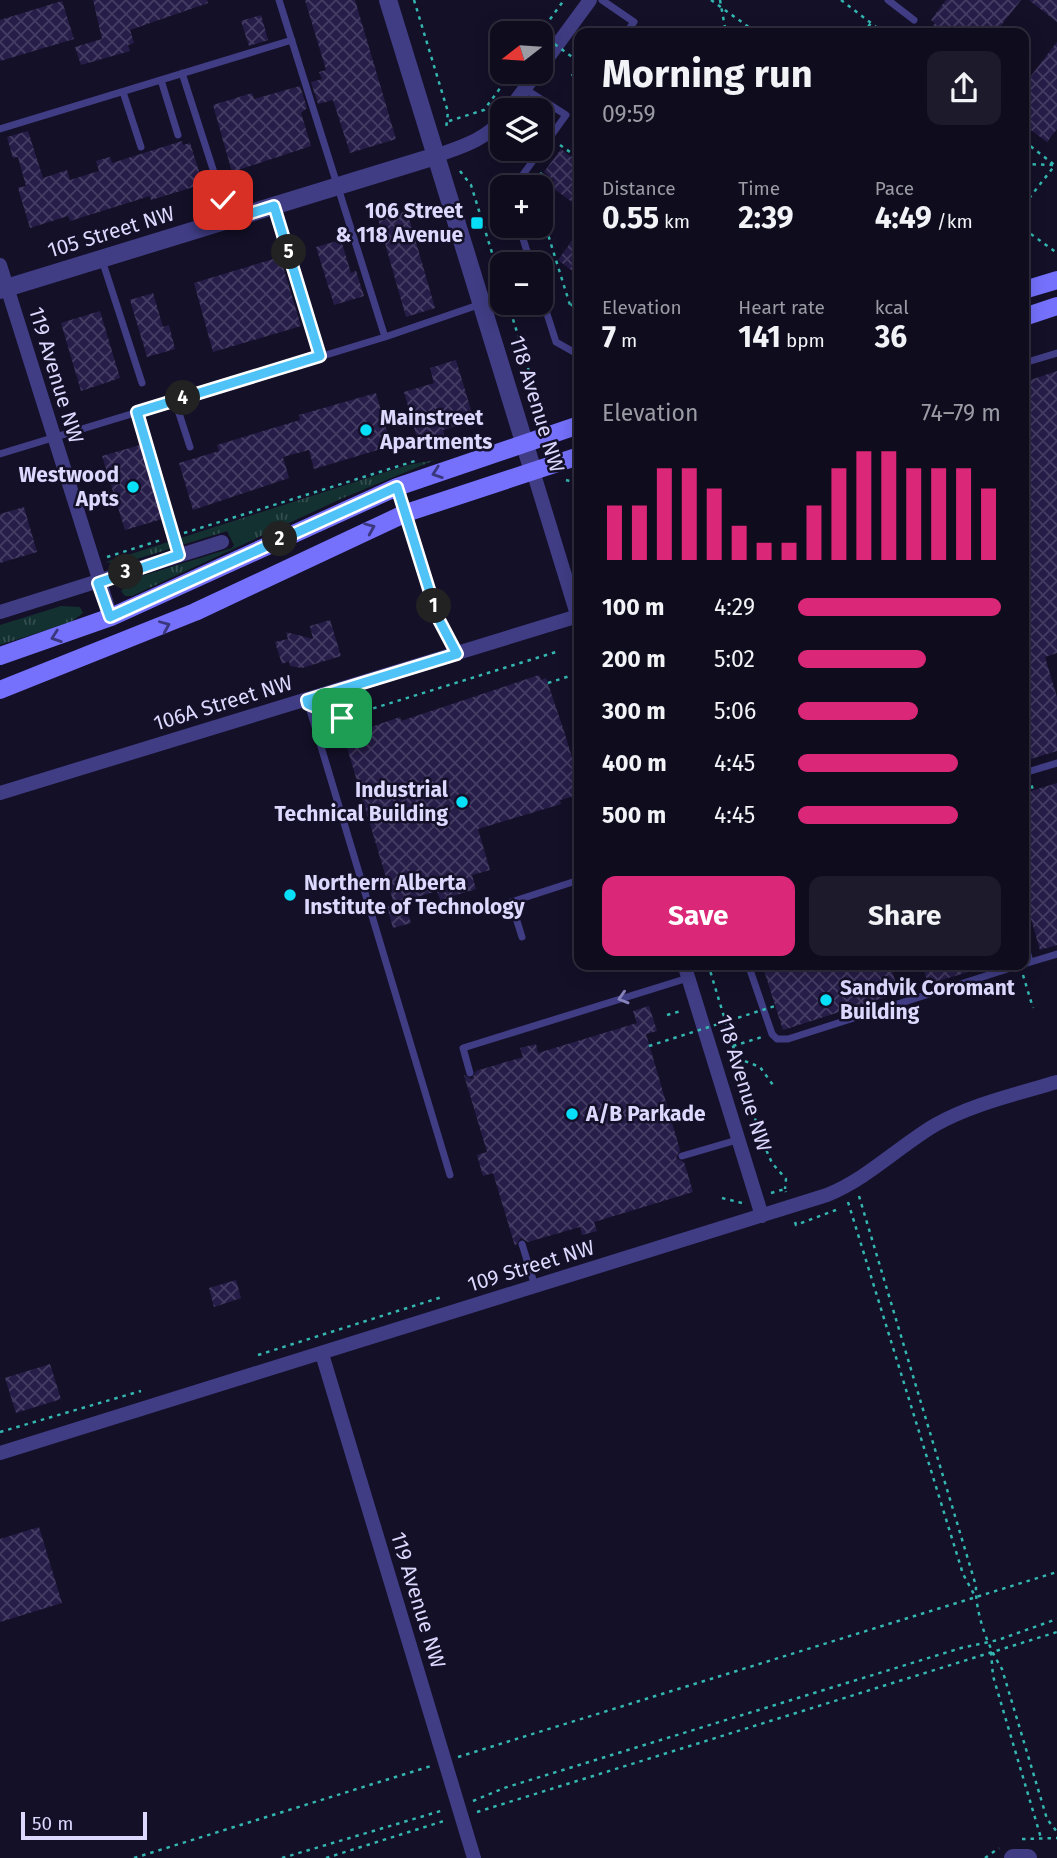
<!DOCTYPE html>
<html lang="en">
<head>
<meta charset="utf-8">
<style>
  :root { --surface:#0f0c1e; --page:#1d1a2b; --text:#f1f3f6; --muted:#9b9ba4; --line:#2f2c3c; --accent:#db2777 }
  body { margin:0; font-family:"Fira Sans",sans-serif; background:var(--page); color:var(--text); height:100vh; display:flex; flex-direction:column; font-size:26px; white-space:nowrap }
  * { box-sizing:border-box; margin:0 }
  p { font-size:23px; color:var(--muted) }
  .icon { flex:none; width:38px; height:38px; fill:none; stroke:currentColor; stroke-width:2; stroke-linecap:round; stroke-linejoin:round }
  .map { position:relative; flex:1; overflow:hidden }
  .drawer { position:absolute; left:574px; top:28px; width:455px; height:942px; display:flex; flex-direction:column; background:var(--surface); border-radius:14px; box-shadow:0 4px 18px #0003,0 0 0 2px var(--line) }
  .drawer>* { flex:none }
  .needle { width:46px; rotate:253deg }
  .buttons { position:absolute; left:490px; top:21px; display:grid; gap:14px }
  .buttons a { display:grid; place-items:center; width:63px; height:63px; border-radius:14px; background:var(--surface); box-shadow:0 4px 18px #0003,0 0 0 2px var(--line); font-size:35px }
  .scale { position:absolute; left:21px; bottom:18px; width:126px; box-sizing:border-box; padding-left:7px; border:4px solid #dcd8fe; border-top:0; font-size:19px; line-height:24px; white-space:nowrap; color:#dcd8fe; -webkit-text-stroke:5px #141028; paint-order:stroke }
  .pin { position:absolute; display:grid; place-items:center; width:60px; height:60px; color:#fff; margin:-30px; border-radius:14px; box-shadow:0 4px 10px #0006 }
  .km { position:absolute; width:35px; height:35px; margin:-18px; border-radius:50%; background:#222; color:#fff; font-size:19px; line-height:35px; text-align:center }
  .round { display:grid; place-items:center; flex:none; width:74px; height:74px; border-radius:14px; background:var(--page) }
  .head { display:flex; align-items:center; justify-content:space-between; height:119px; padding:0 28px }
  h1 { font-size:38px; font-weight:700; line-height:52px }
  .stats { display:grid; grid-template-columns:repeat(3,1fr); gap:10px; height:119px; padding:7px 28px }
  .stats div { display:grid; align-content:center }
  .stats b { font-size:30px; font-weight:700 }
  .stats small { font-size:19px; font-weight:400 }
  .stats p { font-size:19px }
  .chart { height:196px; padding:14px 28px }
  .chart p { display:flex; justify-content:space-between }
  .chart svg { width:100%; height:126px; margin-top:7px; stroke:var(--accent); stroke-width:6 }
  .button { display:flex; gap:14px; margin-top:auto; padding:14px 28px }
  .button a { flex:1; height:80px; border-radius:14px; background:var(--accent); color:#fff; font-size:28px; font-weight:700; line-height:80px; text-align:center }
  .button a+a { background:var(--page); color:var(--text) }
  ul { padding:0 28px; list-style:none; font-size:23px }
  li { display:grid; grid-template-columns:112px 84px 1fr; align-items:center; height:52px }
  li i { height:18px; border-radius:9px; background:var(--accent) }
  .map>svg:first-child { display:block }
</style>
</head>
<body>
<div class="map">
<svg width="1057" height="1858" viewBox="0 0 1057 1858">
  <defs>
    <pattern id="grass-tufts" width="24" height="20" patternUnits="userSpaceOnUse" patternTransform="scale(1.75)"><rect width="24" height="20" fill="#133131"/><path d="M3 7l-1-3M5 7V3M7 7l1-3M15 17l-1-3M17 17v-4M19 17l1-3" fill="none" stroke="#354e50"/></pattern>
    <pattern id="building-cross-hatch" width="8" height="8" patternUnits="userSpaceOnUse" patternTransform="scale(1.75)"><rect width="8" height="8" fill="#261d48"/><path d="M0 0l8 8M0 8l8-8" fill="none" stroke="#453d63"/></pattern>
  </defs>
  <rect width="100%" height="100%" fill="#141028"/>
  <path fill="url(#grass-tufts)" d="M435,460L343,498L132,596H125L121,591L132,579L232,548L234,545L227,531L121,564L106,562L408,465Z
    M61,606L80,607L83,613L71,622L0,645V625Z"/>
  <path fill="url(#building-cross-hatch)" d="M93,0H207L208,3L130,30L134,43L128,45L130,51L81,65L75,47L102,39Z
    M305,0H355L396,139L350,153L333,100L318,104L311,82L322,79L319,72L326,70Z
    M946,0H1021L995,33H928L935,23L931,20Z
    M1029,0H1057V22Z
    M62,1L74,39L0,61V20Z
    M261,15L268,40L249,46L241,21Z
    M1057,42V129L1047,142L1024,125V85Z
    M300,86L307,108L301,113L311,146L232,172L213,105L252,93L254,99Z
    M28,131L43,178L67,170L70,180L99,171L96,161L110,157L112,163L182,141L183,145L190,143L203,184L151,200L150,196L70,221L68,216L30,228L18,188L26,186L18,157L13,158L7,137Z
    M579,145V207L550,186L554,180L544,172L561,149L571,157Z
    M407,211L435,308L406,317L378,219Z
    M579,231V276L558,260Z
    M341,240L351,273L356,271L364,296L334,305L316,247Z
    M280,257L301,326L213,352L194,283Z
    M153,293L163,327L169,325L175,349L147,357L130,300Z
    M100,311L120,378L81,391L61,323Z
    M456,360L474,420L443,430L445,437L419,445L404,392L434,383L430,368Z
    M1057,371V653L1045,657L1057,697V751L1024,761V382Z
    M376,393L391,446L314,469L309,450L283,457L289,478L193,510L179,463L219,451L217,445L300,420L299,415Z
    M140,445L162,519L125,530L102,456Z
    M24,507L37,552L0,563V514Z
    M330,620L341,656L302,668L290,666L289,661L282,664L275,642L288,639L286,632L313,639L310,626Z
    M539,675L541,680L546,678L563,728L577,774L572,775L578,795L560,800L561,804L478,829L490,870L472,875L476,889L440,900L437,891L394,904L345,741L348,735L400,717L401,721Z
    M1057,783V945L1040,950L1024,895V793Z
    M404,902L411,923L393,928L387,907Z
    M762,964H890L899,993L783,1030Z
    M922,964H982V968L928,984Z
    M649,1006L657,1031L646,1034L680,1150L676,1158L684,1162L693,1192L594,1222L597,1231L582,1235L580,1227L528,1242L521,1238L515,1246L493,1173L483,1176L477,1155L487,1152L464,1075L472,1079L476,1071L523,1057L520,1048L536,1044L538,1053L637,1023L633,1011Z
    M236,1280L241,1298L214,1307L209,1288Z
    M50,1364L61,1399L16,1413L5,1378Z
    M39,1527L62,1603L0,1622V1539Z"/>
  <g fill="none" stroke-linecap="round" stroke-linejoin="round">
    <path stroke="#33b7b0" stroke-width="2.5" stroke-dasharray="3.5 5" stroke-linecap="butt" d="M414,0L448,112L446,129
      M711,0L757,33
      M720,0L726,33
      M841,0L884,33
      M524,22L540,33
      M540,33L564,0
      M863,33L871,23
      M572,74L579,87
      M449,121L484,110L512,72
      M1024,141L1057,167
      M560,145L570,152L579,139
      M1024,164L1055,165
      M460,171L471,185L502,285
      M540,173L552,181L541,197
      M1024,205L1055,165
      M541,212L570,305L579,312
      M1024,229L1057,253
      M508,303L544,420
      M571,306L579,296
      M566,480L579,484
      M184,533L418,460
      M107,557L161,540
      M548,683L579,673
      M325,711L342,718L556,652
      M708,964L761,1138L772,1163L786,1179L785,1189
      M1023,975L1033,1008
      M667,1015L681,1011
      M733,1046L762,1037
      M737,1058L760,1067L773,1085
      M771,1193L785,1189L786,1192
      M859,1196L976,1586C975,1613 988,1647 1002,1669L1047,1819L1057,1832
      M722,1198L742,1203
      M848,1202L963,1574L976,1598
      M795,1222L796,1225L836,1210
      M258,1355L442,1297
      M0,1432L141,1391
      M991,1652L993,1676L1041,1838
      M458,1757L1057,1572
      M473,1801L504,1788L961,1648L998,1640L1057,1619
      M477,1812L1057,1632
      M1022,1839L1057,1838
      M134,1858L431,1766
      M282,1858L444,1810
      M326,1858L447,1820
      M985,1858L999,1848"/>
    <path stroke="#403d85" stroke-width="7" d="M279,0L385,337
      M602,0L634,22L626,33
      M888,0L914,20
      M182,73L229,219
      M161,80L178,135
      M123,92L141,147
      M0,129L292,40
      M514,187L566,115L525,89
      M275,206L320,356
      M519,226L531,264
      M102,260L142,383
      M541,295L556,342L579,355
      M1024,363L1057,353
      M175,401L190,447
      M137,412L179,555
      M0,454L385,337L481,304
      M397,487L436,612L457,653
      M307,700L450,1175
      M1024,773L1057,763
      M522,937L511,902L579,880
      M1024,940L1030,962
      M748,964L772,1034L777,1039H788L1023,964
      M1024,964L1057,954
      M470,1073L463,1048L688,978
      M682,1156L737,1140
      M522,1244L535,1286"/>
    <path stroke="#403d85" stroke-width="14" d="M541,67L590,0
      M509,110L537,72
      M436,156C460,147 486,140 502,119
      M0,265L111,617
      M533,471L579,621
      M0,612L222,542
      M0,793L578,616
      M684,964L762,1216
      M322,1354L474,1858
      M0,1453L827,1195C867,1179 898,1147 935,1125C972,1104 1017,1094 1057,1082"/>
    <path stroke="#403d85" stroke-width="18" d="M388,0L533,471
      M0,290L436,156
      M1013,1858H1028"/>
    <path stroke="#7571fc" stroke-width="18" d="M1024,290L1057,280
      M1024,317L1057,306
      M0,656L111,617L397,487L579,425
      M0,690L195,612L406,513L579,456"/>
    <path stroke="#33b7b0" stroke-width="2.5" stroke-dasharray="3.5 5" stroke-linecap="butt" d="M541,34L579,62
      M1024,761L1033,790
      M649,1046L775,1006"/>
  </g>
  <defs><path id="oneway-chevron" d="M-2-3.5L2.5 0L-2 3.5" fill="none" stroke-width="1.6" stroke-linecap="round" stroke-linejoin="round" transform="scale(1.75)"/></defs>
  <g stroke="#3b377d">
    <use href="#oneway-chevron" transform="translate(437 473) rotate(161)"/>
    <use href="#oneway-chevron" transform="translate(370 528) rotate(-23)"/>
    <use href="#oneway-chevron" transform="translate(165 626) rotate(-23)"/>
    <use href="#oneway-chevron" transform="translate(56 637) rotate(161)"/>
  </g>
  <use stroke="#8683bb" href="#oneway-chevron" transform="translate(623 998) rotate(163)"/>
  <g fill="none" stroke-linecap="round" stroke-linejoin="round">
    <defs>
      <path id="route" d="M223,200L229,220L274,206L320,356L137,412L179,555L98,583L110,617L397,487L438,618L457,654L307,700L308,704L342,718"/>
    </defs>
    <use href="#route" stroke="#fff" stroke-width="14"/>
    <use href="#route" stroke="#4fc3f7" stroke-width="9"/>
  </g>
  <g fill="#08e0fa" stroke="#141028" stroke-width="2.5">
    <rect x="470" y="216" width="14" height="14" rx="3.5"/>
    <circle cx="366" cy="430" r="7"/>
    <circle cx="133" cy="487" r="7"/>
    <circle cx="462" cy="802" r="7"/>
    <circle cx="290" cy="895" r="7"/>
    <circle cx="826" cy="1000" r="7"/>
    <circle cx="572" cy="1114" r="7"/>
  </g>
  <g text-anchor="middle" stroke-width="5" stroke-linejoin="round" paint-order="stroke">
    <g font-size="21" font-weight="bold" fill="#dcd8fe" stroke="#141028" text-anchor="start">
      <text x="463" y="218" text-anchor="end">106 Street<tspan x="463" dy="24">&amp; 118 Avenue</tspan></text>
      <text x="380" y="425">Mainstreet<tspan x="380" dy="24">Apartments</tspan></text>
      <text x="119" y="482" text-anchor="end">Westwood<tspan x="119" dy="24">Apts</tspan></text>
      <text x="448" y="797" text-anchor="end">Industrial<tspan x="448" dy="24">Technical Building</tspan></text>
      <text x="304" y="890">Northern Alberta<tspan x="304" dy="24">Institute of Technology</tspan></text>
      <text x="840" y="995">Sandvik Coromant<tspan x="840" dy="24">Building</tspan></text>
      <text x="586" y="1121">A/B Parkade</text>
    </g>
    <g font-size="21" fill="#dcd8fe" stroke="#141028">
      <text transform="translate(111 232) rotate(-17)" y="7">105 Street NW</text>
      <text transform="translate(56 375) rotate(73)" y="7">119 Avenue NW</text>
      <text transform="translate(537 404) rotate(73)" y="7">118 Avenue NW</text>
      <text transform="translate(223 703) rotate(-17)" y="7">106A Street NW</text>
      <text transform="translate(744 1083) rotate(73)" y="7">118 Avenue NW</text>
      <text transform="translate(531 1266) rotate(-17)" y="7">109 Street NW</text>
      <text transform="translate(418 1600) rotate(73)" y="7">119 Avenue NW</text>
    </g>
  </g>
</svg>
<div class="buttons">
<a><svg class="needle" viewBox="-14 -14 28 28"><path d="M0-13l5 13h-10z" fill="#e53935"/><path d="M0 13l5-13h-10z" fill="#9b9ba4"/></svg></a>
<a><svg class="icon" aria-label="layers" viewBox="0 0 24 24"><path d="M12 4l9 5-9 5-9-5zM3 14l9 5 9-5"/></svg></a>
<a>+</a>
<a>−</a>
</div>
<div class="scale">50 m</div>
<div class="pin" style="left:342px;top:718px;background:#1e9e55"><svg class="icon" aria-label="arrive" viewBox="0 0 24 24"><path d="M6 21V4h12l-3 4 3 4H6"/></svg></div>
<div class="pin" style="left:223px;top:200px;background:#d93025"><svg class="icon" aria-label="check" viewBox="0 0 24 24"><path d="M5 12l5 5 9-10"/></svg></div>
<b class="km" style="left:434px;top:606px">1</b>
<b class="km" style="left:280px;top:539px">2</b>
<b class="km" style="left:126px;top:572px">3</b>
<b class="km" style="left:183px;top:398px">4</b>
<b class="km" style="left:289px;top:252px">5</b>
<section class="drawer">
<div class="head"><div><h1>Morning run</h1><p>09:59</p></div><a class="round"><svg class="icon" aria-label="share" viewBox="0 0 24 24"><path d="M12 15V3M7 8l5-5 5 5M5 13v7h14v-7"/></svg></a></div>
<div class="stats">
<div><p>Distance</p><b>0.55<small> km</small></b></div>
<div><p>Time</p><b>2:39</b></div>
<div><p>Pace</p><b>4:49<small> /km</small></b></div>
</div>
<div class="stats">
<div><p>Elevation</p><b>7<small> m</small></b></div>
<div><p>Heart rate</p><b>141<small> bpm</small></b></div>
<div><p>kcal</p><b>36</b></div>
</div>
<div class="chart"><p><span>Elevation</span>74–79 m</p>
<svg viewBox="0 0 160 44" preserveAspectRatio="none"><path d="M5 44V25M15 44V25M25 44V12M35 44V12M45 44V19M55 44V32M65 44V38M75 44V38M85 44V25M95 44V12M105 44V6M115 44V6M125 44V12M135 44V12M145 44V12M155 44V19"/></svg>
</div>
<ul>
<li><b>100 m</b>4:29<i style="width:100%"></i></li>
<li><b>200 m</b>5:02<i style="width:63%"></i></li>
<li><b>300 m</b>5:06<i style="width:59%"></i></li>
<li><b>400 m</b>4:45<i style="width:79%"></i></li>
<li><b>500 m</b>4:45<i style="width:79%"></i></li>
</ul>
<div class="button"><a>Save</a><a>Share</a></div>
</section>
</div>
</body>
</html>
